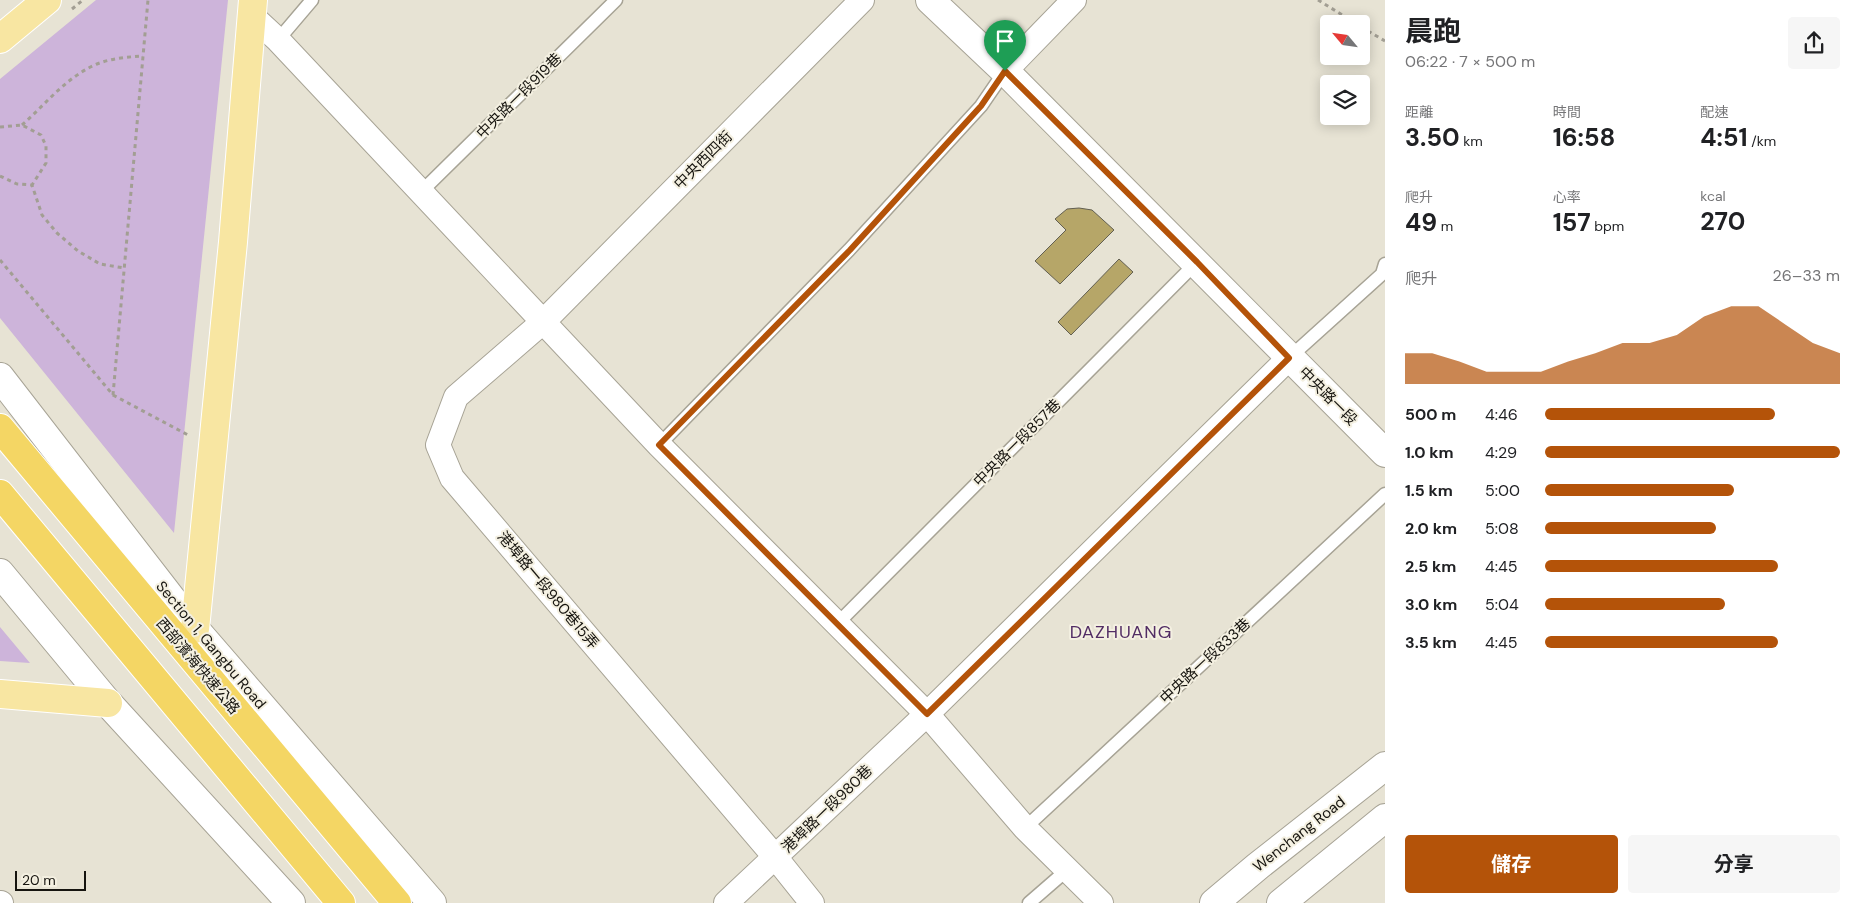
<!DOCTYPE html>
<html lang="zh-TW">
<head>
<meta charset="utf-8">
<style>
  :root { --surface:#fff; --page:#f6f6f6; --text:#202124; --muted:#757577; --accent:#b45309 }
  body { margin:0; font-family:"DM Sans","Noto Sans TC",sans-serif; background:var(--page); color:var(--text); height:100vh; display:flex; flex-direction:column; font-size:19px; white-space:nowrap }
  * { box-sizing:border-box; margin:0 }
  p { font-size:16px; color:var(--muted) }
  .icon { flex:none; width:28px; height:28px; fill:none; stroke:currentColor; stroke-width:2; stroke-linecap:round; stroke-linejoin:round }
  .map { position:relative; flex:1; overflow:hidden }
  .side { display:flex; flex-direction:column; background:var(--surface); width:475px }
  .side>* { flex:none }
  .needle { width:32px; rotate:299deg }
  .fabs { position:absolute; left:1320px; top:15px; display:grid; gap:10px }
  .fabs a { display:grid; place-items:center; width:50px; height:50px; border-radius:5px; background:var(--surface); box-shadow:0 2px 12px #0003; font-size:25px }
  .scale { position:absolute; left:15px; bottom:12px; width:71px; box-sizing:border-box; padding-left:5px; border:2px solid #16140f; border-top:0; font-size:14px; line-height:18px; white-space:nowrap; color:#16140f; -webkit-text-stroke:4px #f4f0e1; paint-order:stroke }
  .pin { position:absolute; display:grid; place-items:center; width:42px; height:42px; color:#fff; margin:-51px -21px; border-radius:50% 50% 50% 0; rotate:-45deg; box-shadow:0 0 5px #0007 }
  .pin .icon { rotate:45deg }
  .round { display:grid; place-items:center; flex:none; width:52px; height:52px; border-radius:5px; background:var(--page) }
  .headline { display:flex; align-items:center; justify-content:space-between; height:85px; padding:0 20px }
  h1 { font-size:28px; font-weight:700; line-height:38px }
  .metrics { display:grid; grid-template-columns:repeat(3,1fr); gap:8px; height:85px; padding:5px 20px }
  .metrics div { display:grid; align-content:center }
  .metrics b { font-size:25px; font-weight:700 }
  .metrics small { font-size:14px; font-weight:400 }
  .metrics p { font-size:14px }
  .chart { height:140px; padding:10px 20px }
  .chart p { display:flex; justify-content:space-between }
  .chart svg { width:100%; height:90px; margin-top:5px; fill:var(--accent); opacity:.7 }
  .action { display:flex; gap:10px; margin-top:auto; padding:10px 20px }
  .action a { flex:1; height:58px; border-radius:5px; background:var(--accent); color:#fff; font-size:20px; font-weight:700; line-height:58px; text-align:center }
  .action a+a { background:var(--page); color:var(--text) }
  ul { padding:0 20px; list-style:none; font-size:16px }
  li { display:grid; grid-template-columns:80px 60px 1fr; align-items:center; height:38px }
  li i { height:12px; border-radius:6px; background:var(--accent) }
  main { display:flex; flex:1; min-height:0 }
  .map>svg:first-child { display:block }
</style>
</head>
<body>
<main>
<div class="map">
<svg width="1385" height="903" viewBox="0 0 1385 903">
  <rect width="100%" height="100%" fill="#e7e3d4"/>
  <path fill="#cdb4da" d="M96,0H228L174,533L0,318V79Z
    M0,627L30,663L0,661Z"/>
  <path fill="#b6a668" stroke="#625f51" d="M1079,208L1092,210L1114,230L1060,284L1035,261L1066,230L1055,219L1067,209Z
    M1119,259L1133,272L1071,335L1058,322Z"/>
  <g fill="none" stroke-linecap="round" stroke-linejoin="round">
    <defs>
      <path id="lane" d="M278,40L312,0
        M421,192L616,0
        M1289,358L1382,274L1385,264
        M659,445L849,250L981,106L1005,71
        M837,624L1197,262
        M1025,828L1385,494
        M1029,903L1067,870"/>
      <path id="street" d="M251,15L278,40L659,445L927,714L1025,828L1101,903
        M1005,71L1074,0
        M0,903H1
        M726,903L927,714L1289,358
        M812,903L776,858L452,478L438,445L456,397L544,321L862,0"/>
      <path id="secondary" d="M930,0L1005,71L1385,453
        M0,377L195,629L432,903
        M0,573L108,703L291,903
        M1214,903L1258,866L1385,766
        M1281,903L1385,818"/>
      <path id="primary" d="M0,39L47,0
        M195,629L233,242L253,0
        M0,694L108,703"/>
      <path id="highway" d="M0,428L397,903
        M0,494L341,903"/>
    </defs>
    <use href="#lane" stroke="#a7a395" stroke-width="15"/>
    <use href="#street" stroke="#a7a395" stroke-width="26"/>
    <use href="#secondary" stroke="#a7a395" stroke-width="30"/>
    <use href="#primary" stroke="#fff" stroke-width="30"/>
    <use href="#highway" stroke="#fff" stroke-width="30"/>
    <path stroke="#a29e93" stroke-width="3" stroke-dasharray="4 4" stroke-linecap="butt" d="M1318,0L1357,24
      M72,9L83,0
      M1361,27L1385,41
      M22,125C46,104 66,77 97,64C112,58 128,57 143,56
      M0,127L22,125L41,135L46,146V163L32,185
      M0,176L17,184L32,185L42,215L57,233L78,251L100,264L124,268
      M0,260L113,395L148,0
      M113,395L188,435"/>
    <use href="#lane" stroke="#fff" stroke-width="12"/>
    <use href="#street" stroke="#fff" stroke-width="24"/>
    <use href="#secondary" stroke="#fff" stroke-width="28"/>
    <use href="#primary" stroke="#f8e6a2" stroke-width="28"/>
    <use href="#highway" stroke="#f4d664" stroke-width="28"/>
  </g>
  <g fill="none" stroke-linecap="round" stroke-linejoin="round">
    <defs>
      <path id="route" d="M1005,71L1197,262L1289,358L927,714L659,445L850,250L981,106Z"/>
    </defs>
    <use href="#route" stroke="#fff" stroke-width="10"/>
    <use href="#route" stroke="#b45309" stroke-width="6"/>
  </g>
  <g text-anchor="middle" stroke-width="4" stroke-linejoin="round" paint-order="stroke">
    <g font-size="15" fill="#16140f" stroke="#f4f0e1">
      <text transform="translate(519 96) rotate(-45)" y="5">中央路一段919巷</text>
      <text transform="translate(703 160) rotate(-45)" y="5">中央西四街</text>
      <text transform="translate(1328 396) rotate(45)" y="5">中央路一段</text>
      <text transform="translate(1017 443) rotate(-45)" y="5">中央路一段857巷</text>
      <text transform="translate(548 590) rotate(50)" y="5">港埠路一段980巷15弄</text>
      <text transform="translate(211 645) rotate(50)" y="5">Section 1, Gangbu Road</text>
      <text transform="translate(1205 661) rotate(-43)" y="5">中央路一段833巷</text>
      <text transform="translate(198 666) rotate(50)" y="5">西部濱海快速公路</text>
      <text transform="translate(827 809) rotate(-44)" y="5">港埠路一段980巷</text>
      <text transform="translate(1299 834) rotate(-38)" y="5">Wenchang Road</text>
    </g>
    <g font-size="18" letter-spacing="1" fill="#522d64" stroke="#f4f0e1">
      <text x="1121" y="638">DAZHUANG</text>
    </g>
  </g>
</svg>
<div class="fabs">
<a><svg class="needle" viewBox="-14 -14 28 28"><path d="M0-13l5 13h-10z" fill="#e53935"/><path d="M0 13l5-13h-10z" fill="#757577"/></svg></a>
<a><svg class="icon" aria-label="layers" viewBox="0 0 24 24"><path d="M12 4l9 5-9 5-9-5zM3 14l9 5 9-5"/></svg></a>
</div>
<div class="scale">20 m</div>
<div class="pin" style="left:1005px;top:71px;background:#1e9e55"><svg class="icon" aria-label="arrive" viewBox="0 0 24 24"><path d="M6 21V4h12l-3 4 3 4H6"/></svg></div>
</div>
<section class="side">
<div class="headline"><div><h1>晨跑</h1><p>06:22 · 7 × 500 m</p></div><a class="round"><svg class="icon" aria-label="share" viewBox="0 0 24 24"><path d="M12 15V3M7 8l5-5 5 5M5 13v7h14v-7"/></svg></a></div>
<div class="metrics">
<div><p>距離</p><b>3.50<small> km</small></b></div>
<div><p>時間</p><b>16:58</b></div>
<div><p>配速</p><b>4:51<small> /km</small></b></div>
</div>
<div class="metrics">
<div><p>爬升</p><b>49<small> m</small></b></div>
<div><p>心率</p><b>157<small> bpm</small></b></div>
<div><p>kcal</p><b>270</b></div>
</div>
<div class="chart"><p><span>爬升</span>26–33 m</p>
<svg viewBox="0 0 160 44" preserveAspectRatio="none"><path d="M0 44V29L10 29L20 33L30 38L40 38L50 38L60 33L70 29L80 24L90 24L100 20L110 11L120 6L130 6L140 15L150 24L160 29V44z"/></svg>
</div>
<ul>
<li><b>500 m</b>4:46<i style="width:78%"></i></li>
<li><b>1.0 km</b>4:29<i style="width:100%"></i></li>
<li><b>1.5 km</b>5:00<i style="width:64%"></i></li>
<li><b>2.0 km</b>5:08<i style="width:58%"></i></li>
<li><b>2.5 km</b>4:45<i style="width:79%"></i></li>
<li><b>3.0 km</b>5:04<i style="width:61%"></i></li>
<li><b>3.5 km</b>4:45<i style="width:79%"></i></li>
</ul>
<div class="action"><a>儲存</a><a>分享</a></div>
</section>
</main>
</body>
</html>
